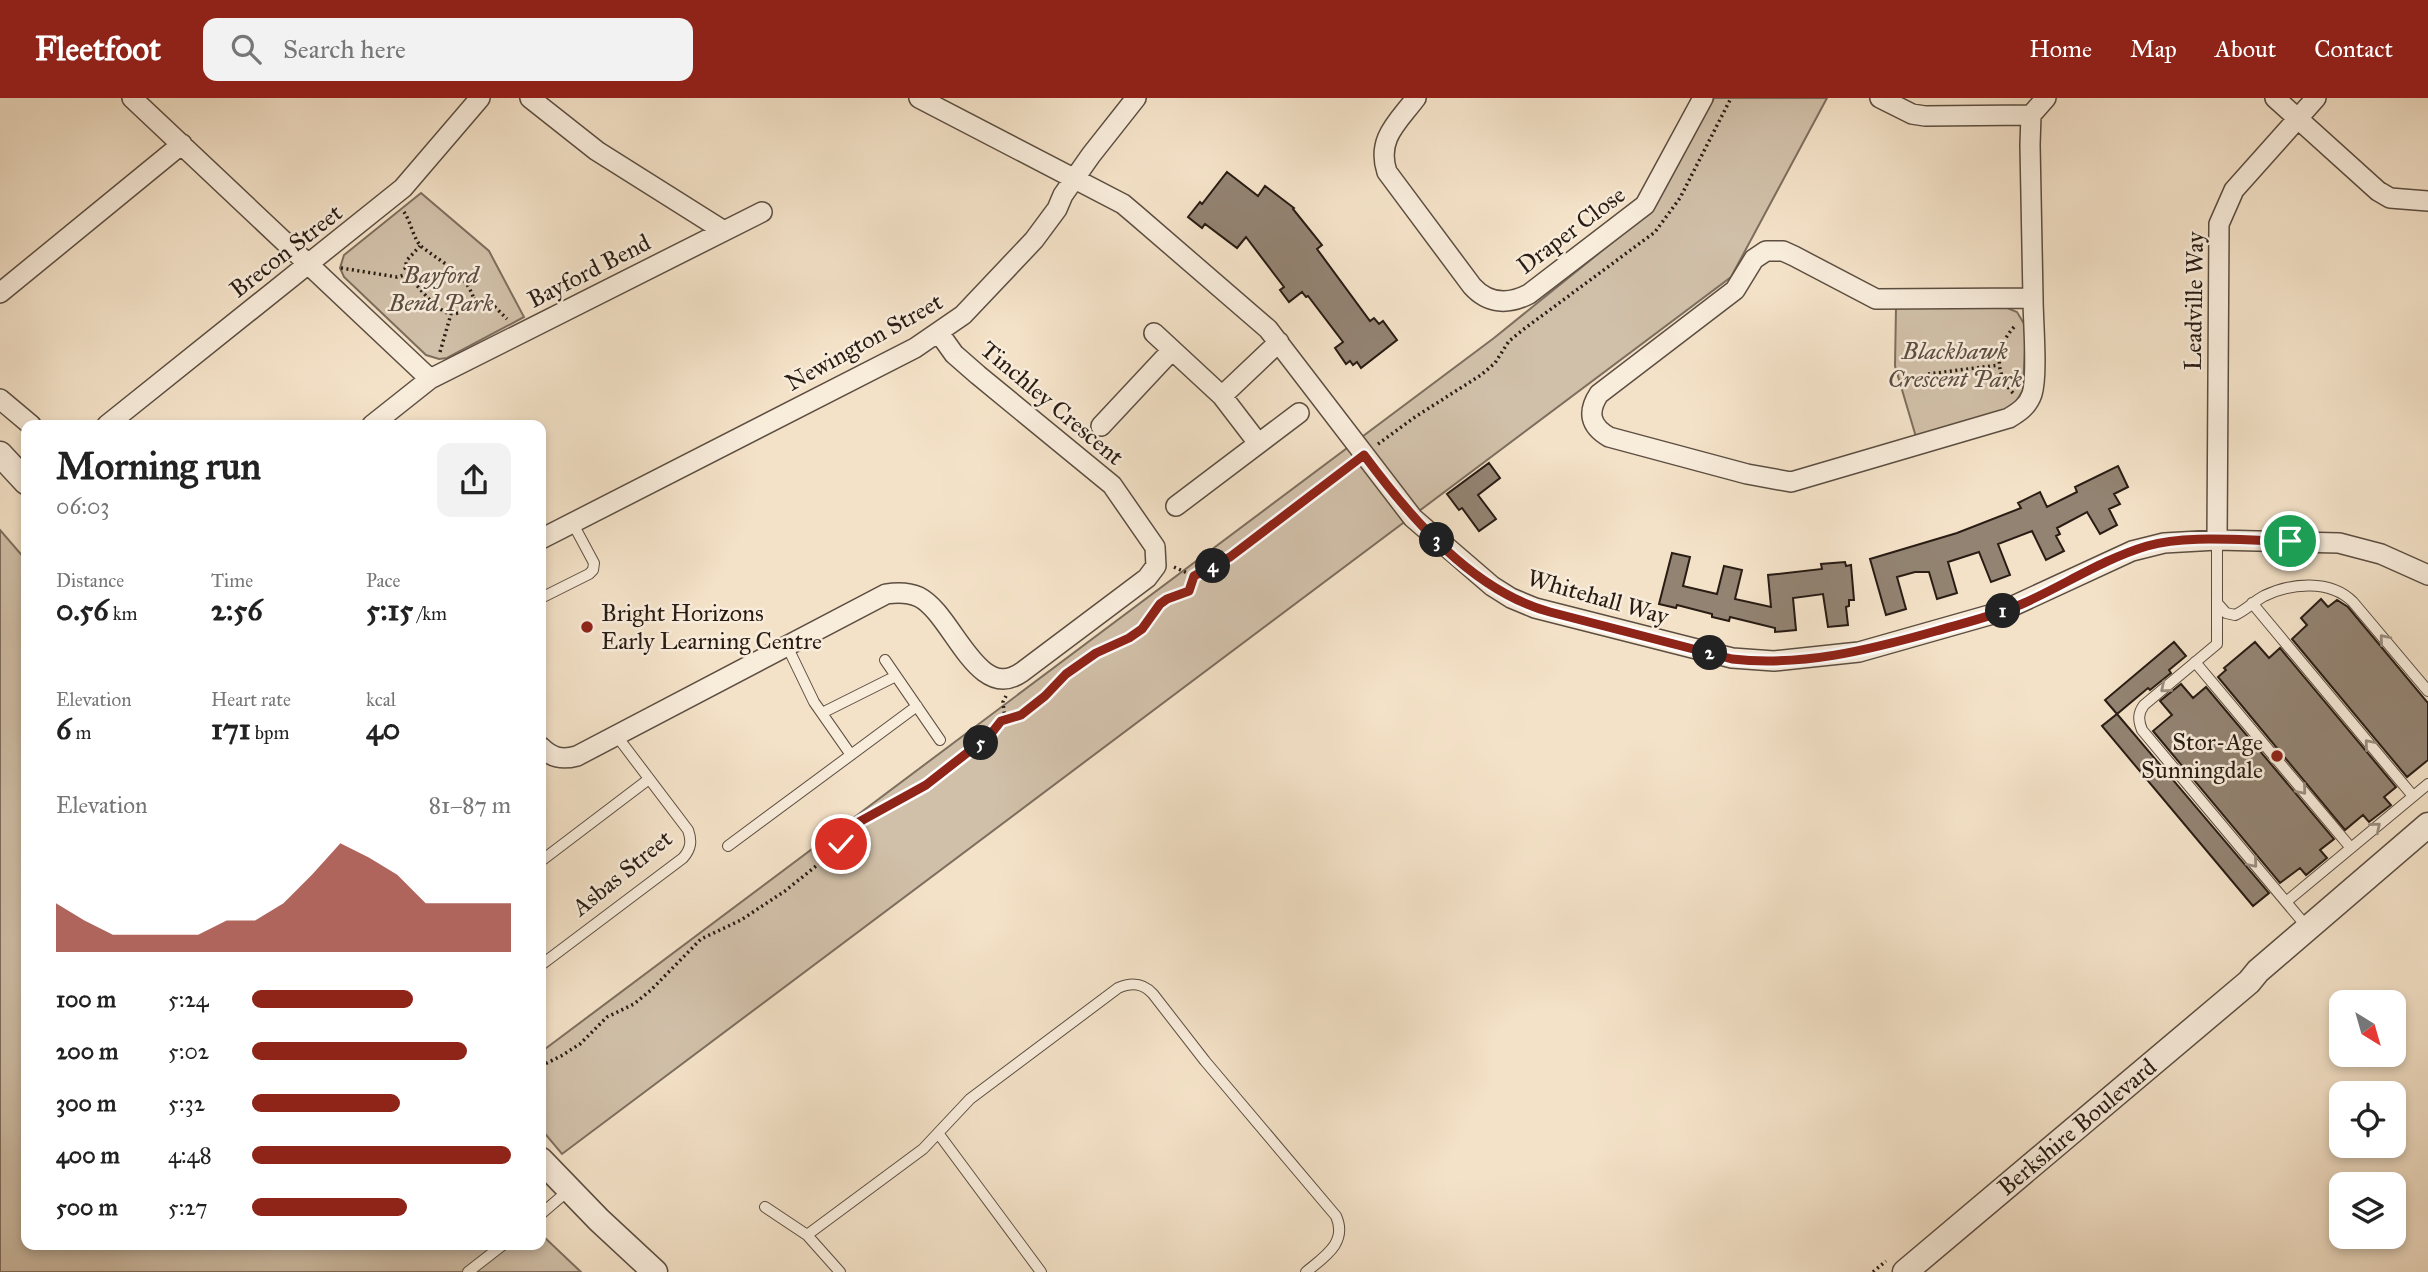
<!DOCTYPE html>
<html lang="en">
<head>
<meta charset="utf-8">
<style>
  :root { --surface:#fff; --page:#f2f2f2; --text:#222; --muted:#767676; --accent:#8f2418 }
  body { margin:0; font-family:"IM FELL Great Primer",serif; background:var(--page); color:var(--text); height:100vh; display:flex; flex-direction:column; font-size:26px; white-space:nowrap }
  * { box-sizing:border-box; margin:0 }
  p { font-size:23px; color:var(--muted) }
  .icon { flex:none; width:38px; height:38px; fill:none; stroke:currentColor; stroke-width:2; stroke-linecap:round; stroke-linejoin:round }
  .map { position:relative; flex:1; overflow:hidden }
  .panel { position:absolute; left:21px; top:322px; width:525px; height:830px; display:flex; flex-direction:column; background:var(--surface); border-radius:14px; box-shadow:0 4px 10px #0003 }
  .panel>* { flex:none }
  .needle { width:46px; rotate:143deg }
  .tools { position:absolute; left:2329px; top:892px; display:grid; gap:14px }
  .tools a { display:grid; place-items:center; width:77px; height:77px; border-radius:14px; background:var(--surface); box-shadow:0 4px 10px #0003; font-size:35px }
  .pin { position:absolute; display:grid; place-items:center; width:60px; height:60px; color:#fff; margin:-30px; border:4px solid #fff; border-radius:50%; box-shadow:0 2px 7px #0007 }
  .km { position:absolute; width:35px; height:35px; margin:-18px; border-radius:50%; background:#222; color:#fff; font-size:19px; line-height:35px; text-align:center }
  .round { display:grid; place-items:center; flex:none; width:74px; height:74px; border-radius:14px; background:var(--page) }
  .overview { display:flex; align-items:center; justify-content:space-between; height:119px; padding:0 35px }
  h1 { font-size:38px; font-weight:800; line-height:52px }
  .stats { display:grid; grid-template-columns:repeat(3,1fr); gap:10px; height:119px; padding:7px 35px }
  .stats div { display:grid; align-content:center }
  .stats b { font-size:30px; font-weight:800 }
  .stats small { font-size:19px; font-weight:400 }
  .stats p { font-size:19px }
  .chart { height:196px; padding:14px 35px }
  .chart p { display:flex; justify-content:space-between }
  .chart svg { width:100%; height:126px; margin-top:7px; fill:var(--accent); opacity:.7 }
  ul { padding:0 35px; list-style:none; font-size:23px }
  li { display:grid; grid-template-columns:112px 84px 1fr; align-items:center; height:52px }
  li i { height:18px; border-radius:9px; background:var(--accent) }
  header { display:flex; align-items:center; gap:42px; box-sizing:border-box; height:98px; padding:0 35px; background:var(--accent); color:#fff }
  header strong { font-size:33px }
  nav { display:flex; gap:38px; margin-inline-start:auto; font-size:24px }
  .search { width:490px; height:63px; background:var(--page); display:flex; align-items:center; gap:18px; box-sizing:border-box; padding:0 24px; border-radius:14px; color:var(--muted); font-size:26px }
  .map>svg:first-child { display:block }
</style>
</head>
<body>
<header>
<strong>Fleetfoot</strong>
<div class="search"><svg class="icon" aria-label="search" viewBox="0 0 24 24"><circle cx="10" cy="10" r="6"/><path d="M15 15l6 6"/></svg>Search here</div>
<nav><a>Home</a><a>Map</a><a>About</a><a>Contact</a></nav>
</header>
<div class="map">
<svg width="2428" height="1174" viewBox="0 0 2428 1174">
  <rect width="100%" height="100%" fill="#f4e2c8"/>
  <filter id="stains"><feTurbulence type="fractalNoise" baseFrequency=".00286" numOctaves="4"/><feColorMatrix values="0 0 0 0 .2 0 0 0 0 .09 0 0 0 0 .02 0 0 0 .5 -.17"/></filter>
  <radialGradient id="worn" r=".72"><stop offset=".6" stop-color="#630" stop-opacity="0"/><stop offset="1" stop-color="#630" stop-opacity=".3"/></radialGradient>
  <path fill="#d1c0a9" stroke="#7d6e5e" stroke-width="2" d="M1714,0H1827L1731,179L562,1056L541,1031V954L1494,240L1640,122L1663,94Z
    M421,95L489,153L524,219L447,260L439,261L426,257L344,179L340,170L344,157Z
    M1896,209H2005L2017,214L2026,229L2023,292L2016,304L2004,312L1916,339L1895,268Z
    M0,432L26,462V1146H541V1136L581,1174H0Z"/>
  <path fill="#938372" stroke="#291c14" stroke-width="2" d="M1227,74L1258,98L1265,88L1294,110L1293,111L1322,147L1317,151L1370,223L1374,220L1379,226L1383,223L1397,242L1361,270L1357,264L1353,267L1350,263L1346,266L1335,250L1343,244L1308,198L1306,199L1302,194L1289,204L1280,192L1284,189L1246,139L1237,150L1205,126L1202,130L1188,119L1200,104L1202,106Z
    M1489,365L1500,380L1478,397L1496,421L1479,433L1462,410L1459,412L1447,396Z
    M2118,368L2128,389L2114,396L2120,406L2109,411L2117,427L2100,436L2087,414L2057,430L2060,436L2056,438L2064,453L2046,462L2032,433L1998,446L2010,477L1991,484L1979,454L1948,464L1957,495L1937,501L1929,474H1915L1897,479L1906,511L1886,517L1870,461L1957,435L2021,410L2018,405L2040,394L2047,409L2077,394L2075,389Z
    M1672,455L1690,459L1683,488L1717,496L1724,468L1742,472L1735,501L1771,509L1768,477L1822,471L1821,466L1845,464L1846,468L1851,467L1854,502H1849V508L1846,509L1848,527L1828,529L1823,496L1793,500L1796,532L1775,534V530L1730,519L1729,523L1712,519V516L1677,507L1676,510L1659,506Z
    M2321,501L2328,509L2337,502L2348,509L2428,605V662L2407,679L2292,541L2307,527L2301,520Z
    M2174,544L2186,558L2169,572L2171,575L2150,592L2148,590L2117,616L2105,602Z
    M2255,544L2269,560L2280,550L2396,689L2384,699L2391,707L2369,724L2363,717L2345,732L2218,579L2226,572L2224,570Z
    M2181,586L2193,600L2206,589L2334,741L2320,752L2327,760L2306,777L2300,770L2280,785L2153,633L2172,617L2160,603Z
    M2117,616L2269,795L2253,808L2102,628Z"/>
  <g fill="none" stroke-linecap="round" stroke-linejoin="round">
    <defs>
      <path id="service" d="M2217,442V546L2144,607C2138,615 2138,622 2142,632L2307,829
        M541,500L589,476L593,472L594,465L572,424
        M2252,505L2413,698
        M2218,506L2226,515L2235,517C2246,512 2253,504 2264,498C2291,485 2330,481 2353,504L2428,593
        M787,548L814,604L851,657
        M885,562L940,642
        M2195,564L2351,750
        M822,615L896,578
        M728,748L917,608
        M541,763L649,681
        M2286,804L2428,686
        M541,867L683,760C691,751 692,743 688,732L616,637
        M938,1035L1041,1174
        M765,1109L807,1137L840,1174
        M541,1116L569,1092
        M807,1137L923,1051L970,1001L1118,890C1132,884 1143,885 1153,896L1205,963L1336,1118C1348,1145 1324,1159 1306,1174
        M468,1174L504,1146"/>
      <path id="minor" d="M132,0L430,281
        M530,0L597,53L724,133
        M919,0L1123,106L1136,117L1268,231L1413,420L1492,488L1511,500L1535,510L1732,560L1774,563L1859,554L2000,514L2132,453L2164,445L2217,442L2339,445L2381,456L2428,477
        M1416,0C1398,24 1376,41 1387,74L1472,188C1488,206 1508,207 1529,196L1645,107L1703,0
        M1880,0L1912,16L1925,18L2031,17
        M2275,0L2378,93L2390,100L2428,103
        M2031,17L2030,47L2033,200
        M2031,17L2046,0
        M1766,153H1783L1794,158L1876,201L2033,200C2033,223 2038,277 2032,296C2028,308 2019,314 2009,320L1791,384L1747,376L1609,339C1590,328 1587,314 1599,296L1735,192L1754,161Z
        M0,195L182,46
        M1154,235L1222,298L1258,345
        M1222,298L1279,244
        M0,301L31,327
        M107,327L403,90L480,0
        M372,327L430,281L762,114
        M1101,328L1172,252
        M1176,408L1299,315
        M541,441L915,250L963,217L1034,142L1057,111L1063,97L1091,57L1136,0
        M2217,442L2219,126L2234,92L2316,0
        M541,649C552,660 562,662 577,658L886,496C898,494 908,494 919,499C953,516 977,606 1022,574L1147,480L1156,468L1155,449L1112,387L978,277L954,256L939,235"/>
      <path id="tertiary" d="M0,356L26,384
        M541,1062L599,1122L655,1174
        M1905,1174L2249,884L2258,873L2428,727"/>
    </defs>
    <use href="#service" stroke="#5c4e41" stroke-width="12"/>
    <use href="#minor" stroke="#5c4e41" stroke-width="22"/>
    <use href="#tertiary" stroke="#5c4e41" stroke-width="27"/>
    <path stroke="#291c14" stroke-width="3.5" stroke-dasharray="2 3.5" stroke-linecap="butt" d="M404,114C411,124 414,143 422,149C442,165 465,174 474,201L470,210C464,214 455,217 448,215C436,212 411,182 405,170L407,162L420,148
      M341,170L397,179L408,176
      M474,201L495,209L507,221
      M440,254L451,216
      M1928,276L1999,267
      M2013,295C1993,274 1996,248 2015,228
      M1378,346L1415,319L1481,277L1495,265L1509,243L1524,231L1655,134L1680,100L1731,0
      M1174,469L1194,478
      M1005,621L1003,604L1006,598
      M541,968L561,958L580,946L607,919L634,906L651,892L701,841L741,822L785,793L831,756L859,724L926,687L991,637L1001,623L1021,617L1045,599L1066,576L1096,556L1129,540L1142,531L1160,506L1167,501L1189,493L1194,478L1230,459L1350,368
      M1873,1174L1886,1163"/>
    <use href="#service" stroke="#f8ecdb" stroke-width="10"/>
    <use href="#minor" stroke="#f8ecdb" stroke-width="19"/>
    <use href="#tertiary" stroke="#f8ecdb" stroke-width="24"/>
  </g>
  <defs><path id="oneway-chevron" d="M-2-3.5L2.5 0L-2 3.5" fill="none" stroke-width="1.6" stroke-linecap="round" stroke-linejoin="round" transform="scale(1.75)"/></defs>
  <g stroke="#9b8e81">
    <use href="#oneway-chevron" transform="translate(2384 541) rotate(-130)"/>
    <use href="#oneway-chevron" transform="translate(2165 590) rotate(140)"/>
    <use href="#oneway-chevron" transform="translate(2369 646) rotate(-130)"/>
    <use href="#oneway-chevron" transform="translate(2302 692) rotate(50)"/>
    <use href="#oneway-chevron" transform="translate(2376 729) rotate(-40)"/>
    <use href="#oneway-chevron" transform="translate(2253 765) rotate(50)"/>
  </g>
  <g fill="none" stroke-linecap="round" stroke-linejoin="round">
    <defs>
      <path id="route" d="M841,746L859,724L926,687L990,637L1001,623L1021,617L1045,598L1066,576L1096,555L1129,540L1142,531L1160,506L1167,501L1189,493L1194,478L1230,459L1364,357C1410,419 1472,493 1550,514L1732,561C1801,569 1869,552 1936,533C1964,525 1994,518 2022,506C2063,488 2103,461 2147,448C2189,436 2245,443 2290,443"/>
    </defs>
    <use href="#route" stroke="#fff" stroke-width="14"/>
    <use href="#route" stroke="#8f2418" stroke-width="9"/>
  </g>
  <g fill="#8f2418" stroke="#f8ecdb" stroke-width="2.5">
    <circle cx="587" cy="529" r="7"/>
    <circle cx="2277" cy="658" r="7"/>
  </g>
  <g text-anchor="middle" stroke-width="5" stroke-linejoin="round" paint-order="stroke">
    <g font-size="24" fill="#291c14" stroke="#f8ecdb">
      <text transform="translate(1571 132) rotate(-37)" y="8">Draper Close</text>
      <text transform="translate(286 153) rotate(-38)" y="8">Brecon Street</text>
      <text transform="translate(589 173) rotate(-27)" y="8">Bayford Bend</text>
      <text transform="translate(2194 203) rotate(-89)" y="8">Leadville Way</text>
      <text transform="translate(864 244) rotate(-29)" y="8">Newington Street</text>
      <text transform="translate(1052 305) rotate(40)" y="8">Tinchley Crescent</text>
      <text transform="translate(1598 499) rotate(16)" y="8">Whitehall Way</text>
      <text transform="translate(622 775) rotate(-39)" y="8">Asbas Street</text>
      <text transform="translate(2077 1029) rotate(-40)" y="8">Berkshire Boulevard</text>
    </g>
    <g font-size="24" font-style="italic" fill="#5b4d41" stroke="#f8ecdb">
      <text x="441" y="185">Bayford<tspan x="441" dy="28">Bend Park</tspan></text>
      <text x="1955" y="261">Blackhawk<tspan x="1955" dy="28">Crescent Park</tspan></text>
    </g>
    <g font-size="24" fill="#291c14" stroke="#f8ecdb" text-anchor="start">
      <text x="601" y="523">Bright Horizons<tspan x="601" dy="28">Early Learning Centre</tspan></text>
      <text x="2263" y="652" text-anchor="end">Stor-Age<tspan x="2263" dy="28">Sunningdale</tspan></text>
    </g>
  </g>
  <rect width="100%" height="100%" filter="url(#stains)"/>
  <rect width="100%" height="100%" fill="url(#worn)"/>
</svg>
<div class="tools">
<a><svg class="needle" viewBox="-14 -14 28 28"><path d="M0-13l5 13h-10z" fill="#e53935"/><path d="M0 13l5-13h-10z" fill="#767676"/></svg></a>
<a><svg class="icon" aria-label="locate" viewBox="0 0 24 24"><circle cx="12" cy="12" r="6"/><path d="M12 2v4M12 18v4M2 12h4M18 12h4"/></svg></a>
<a><svg class="icon" aria-label="layers" viewBox="0 0 24 24"><path d="M12 4l9 5-9 5-9-5zM3 14l9 5 9-5"/></svg></a>
</div>
<div class="pin" style="left:2290px;top:443px;background:#1e9e55"><svg class="icon" aria-label="arrive" viewBox="0 0 24 24"><path d="M6 21V4h12l-3 4 3 4H6"/></svg></div>
<div class="pin" style="left:841px;top:746px;background:#d93025"><svg class="icon" aria-label="check" viewBox="0 0 24 24"><path d="M5 12l5 5 9-10"/></svg></div>
<b class="km" style="left:2003px;top:513px">1</b>
<b class="km" style="left:1710px;top:555px">2</b>
<b class="km" style="left:1437px;top:442px">3</b>
<b class="km" style="left:1213px;top:468px">4</b>
<b class="km" style="left:981px;top:645px">5</b>
<section class="panel">
<div class="overview"><div><h1>Morning run</h1><p>06:03</p></div><a class="round"><svg class="icon" aria-label="share" viewBox="0 0 24 24"><path d="M12 15V3M7 8l5-5 5 5M5 13v7h14v-7"/></svg></a></div>
<div class="stats">
<div><p>Distance</p><b>0.56<small> km</small></b></div>
<div><p>Time</p><b>2:56</b></div>
<div><p>Pace</p><b>5:15<small> /km</small></b></div>
</div>
<div class="stats">
<div><p>Elevation</p><b>6<small> m</small></b></div>
<div><p>Heart rate</p><b>171<small> bpm</small></b></div>
<div><p>kcal</p><b>40</b></div>
</div>
<div class="chart"><p><span>Elevation</span>81–87 m</p>
<svg viewBox="0 0 160 44" preserveAspectRatio="none"><path d="M0 44V27L10 33L20 38L30 38L40 38L50 38L60 33L70 33L80 27L90 17L100 6L110 11L120 17L130 27L140 27L150 27L160 27V44z"/></svg>
</div>
<ul>
<li><b>100 m</b>5:24<i style="width:62%"></i></li>
<li><b>200 m</b>5:02<i style="width:83%"></i></li>
<li><b>300 m</b>5:32<i style="width:57%"></i></li>
<li><b>400 m</b>4:48<i style="width:100%"></i></li>
<li><b>500 m</b>5:27<i style="width:60%"></i></li>
</ul>
</section>
</div>
</body>
</html>
